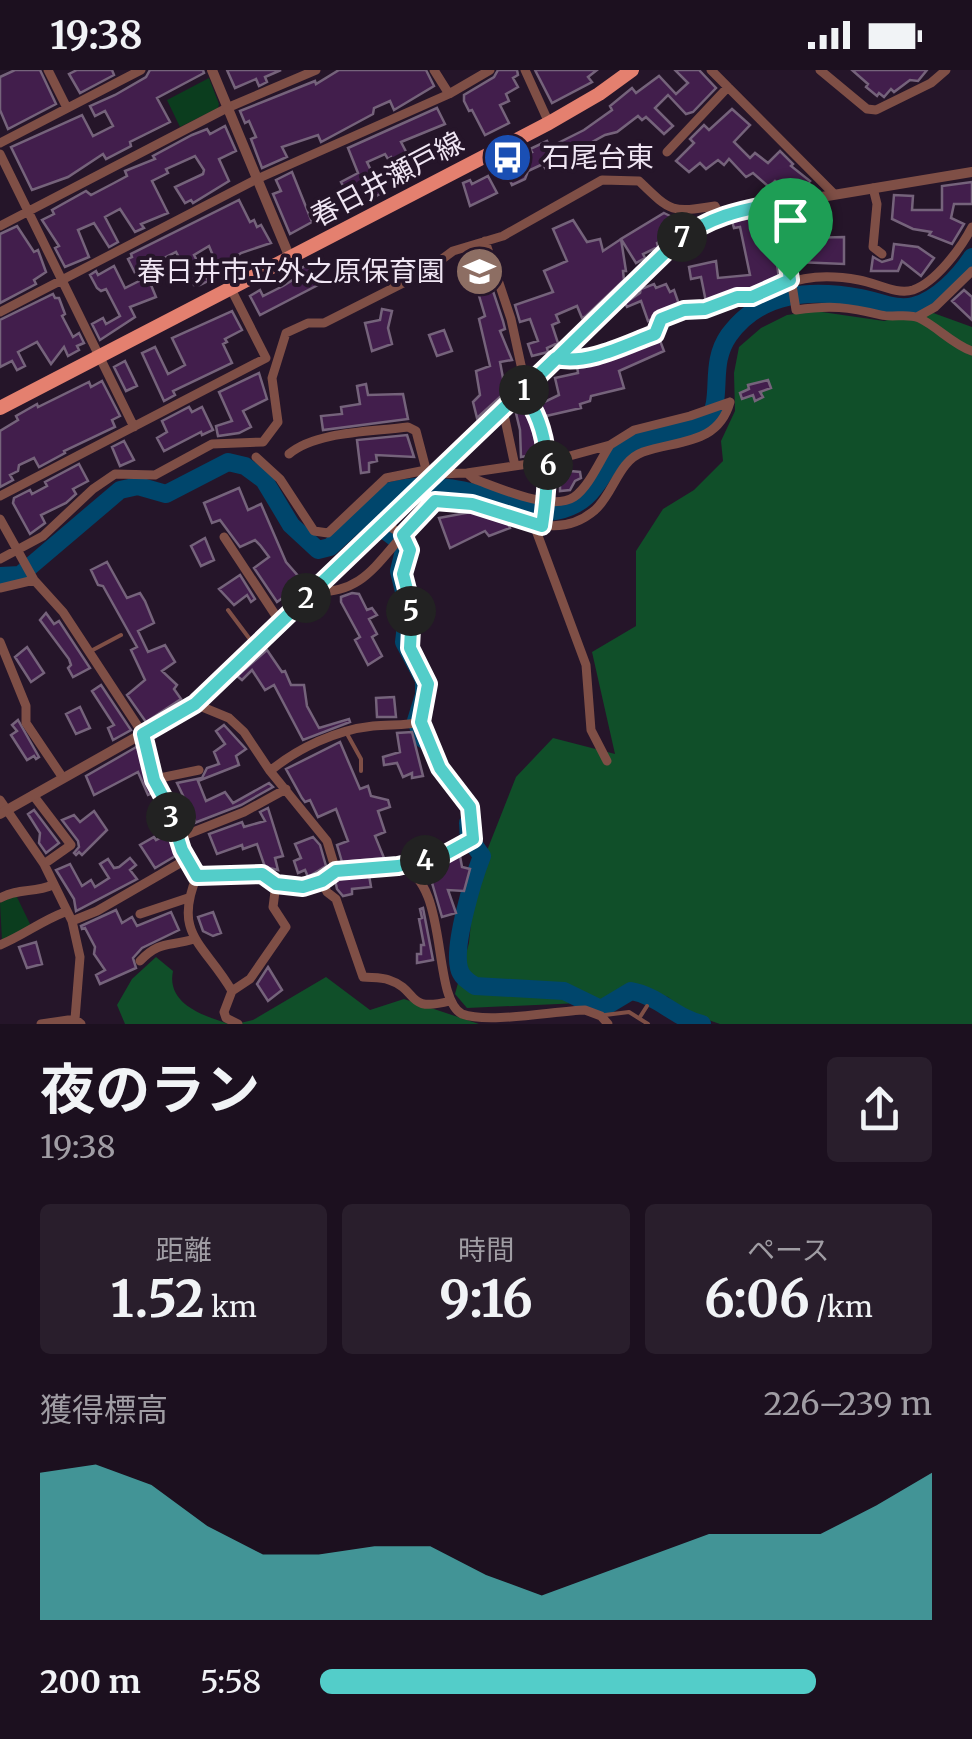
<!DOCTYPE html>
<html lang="ja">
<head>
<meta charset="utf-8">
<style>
  :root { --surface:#1c101f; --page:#291e2c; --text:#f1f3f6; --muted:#a09da4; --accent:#53cdc9 }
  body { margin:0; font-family:Merriweather,"Noto Sans JP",serif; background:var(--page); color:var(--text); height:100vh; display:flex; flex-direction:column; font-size:38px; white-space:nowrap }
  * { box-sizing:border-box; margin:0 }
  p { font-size:32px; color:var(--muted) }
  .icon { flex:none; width:55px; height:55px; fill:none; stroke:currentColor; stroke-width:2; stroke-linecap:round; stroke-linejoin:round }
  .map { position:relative; height:954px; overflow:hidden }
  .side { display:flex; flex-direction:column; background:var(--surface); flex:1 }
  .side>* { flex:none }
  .pin { position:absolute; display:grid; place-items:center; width:85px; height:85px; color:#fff; margin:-102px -42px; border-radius:50% 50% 50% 0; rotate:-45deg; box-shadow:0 0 10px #0007 }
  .pin .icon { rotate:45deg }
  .km { position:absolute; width:50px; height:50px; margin:-25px; border-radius:50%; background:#222; color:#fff; font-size:28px; line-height:50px; text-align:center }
  .round { display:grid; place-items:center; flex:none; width:105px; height:105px; border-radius:10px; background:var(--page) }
  .summary { display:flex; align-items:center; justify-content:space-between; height:170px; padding:0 40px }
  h1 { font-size:55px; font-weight:700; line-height:75px }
  .stats { display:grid; grid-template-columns:repeat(3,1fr); gap:15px; height:170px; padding:10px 40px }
  .stats div { display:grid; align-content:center; border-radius:10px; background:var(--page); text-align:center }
  .stats b { font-size:50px; font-weight:700 }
  .stats small { font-size:28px; font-weight:400 }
  .stats p { font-size:28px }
  .chart { height:280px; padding:20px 40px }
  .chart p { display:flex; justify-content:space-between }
  .chart svg { width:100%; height:180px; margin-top:10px; fill:var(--accent); opacity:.7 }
  ul { padding:0 40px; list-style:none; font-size:32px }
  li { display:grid; grid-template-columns:160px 120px 1fr; align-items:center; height:75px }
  li i { height:25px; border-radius:12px; background:var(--accent) }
  .status { display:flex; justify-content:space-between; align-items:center; height:70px; padding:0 50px; background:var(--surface); direction:ltr }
  .status svg { height:28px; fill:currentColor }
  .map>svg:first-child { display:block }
</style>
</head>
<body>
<div class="status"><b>19:38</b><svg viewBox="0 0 49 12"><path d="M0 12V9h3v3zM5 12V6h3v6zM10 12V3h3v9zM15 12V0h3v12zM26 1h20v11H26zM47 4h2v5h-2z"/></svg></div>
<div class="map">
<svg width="972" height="954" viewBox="0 0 972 954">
  <rect width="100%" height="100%" fill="#251529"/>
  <path fill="#0b3d1e" d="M209,8L219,34L218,38L180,57L167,30Z
    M16,825L30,854L27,860L2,870L0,833Z"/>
  <path fill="#104f29" d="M925,240L972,257V954H720L685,942L668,927L629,916L603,932L467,938L455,924L469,873L475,811L516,707L553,668L615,684L592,582L636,556V481L663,439L694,420L723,391L721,371L735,341L734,303L739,277L761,258L787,245L815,241L884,251Z
    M156,887L173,901C166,934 204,946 229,954H125L117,935L132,909Z
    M326,907L370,940L404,929L479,954H236L253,950Z"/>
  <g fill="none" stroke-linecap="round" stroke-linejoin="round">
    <path stroke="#00466c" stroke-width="18" d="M363,451L387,462L405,476L399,501L408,538L404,572L424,610V625L416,651L424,670
      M0,506L20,505L120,420L138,416L166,424L228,392L245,396L264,410L291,455L318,480L330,477L391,421C432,410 472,421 511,433C527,437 539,444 556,441C605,431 598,391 634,373C655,362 685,361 708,353C724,325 708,295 729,265C761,221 812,219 861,228C879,231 896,241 914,236C937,230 960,206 972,187
      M468,753L469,768L482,786C473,809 453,875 459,898C461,907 468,911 475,916L564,921L601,939L631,921C659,926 675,948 702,954"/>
  </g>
  <path fill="#421e4c" stroke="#75637b" stroke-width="2.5" d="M15,0H40L56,34L8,59L0,40V7Z
    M77,0H112L114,5L80,23L69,4Z
    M150,0H203L204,3L157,28L170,52L130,72L131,76L106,89L103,84L68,107L32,120L11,77L82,45L93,66L113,56L105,41L95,46L90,36L115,25L146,7Z
    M227,0H281L265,7L267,12L259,16L256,9L235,18Z
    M339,0H426L434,16L394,40L390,31L374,38L373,44L321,72L318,65L282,77L287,87L262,98L251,69L256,67L249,51L245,53L240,41L315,11L316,14Z
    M498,0H517L518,5L513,8L518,17L506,24L509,31L500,35L509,53L485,65L472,40L469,41L464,31V25L494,7Z
    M535,0H597L588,7L592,12L552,33Z
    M675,0H699L716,18L693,42L686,44L668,25L655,38L673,56L664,64L646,47L642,50L638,46L617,62L605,65L545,98L543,94L528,101L525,109L512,115L502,93L532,82L530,79L547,71L550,77L584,60L612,40L610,36L632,18L636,23L659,6L676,24L688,13Z
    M852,0H927L918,11L910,10L894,22L891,19L884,27L879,23L877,26L866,17L868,14Z
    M437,38L445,54L401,72L414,97L400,104L391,87L388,89L385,84L367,92L382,123L372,128L367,120L350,128L341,112L358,103L348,78Z
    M732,39L750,55L734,72L750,88L755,83L768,93L780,81L793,94L791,96L810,111L805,116L796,118L792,114L784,119L775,111L769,117L753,103L746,107L729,89L724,95L718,90L706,99L700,93L689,102L676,91L694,73L690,69L704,55L709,60Z
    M225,56L236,81L219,89L229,111L193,133L191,130L185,133L175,117L203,104L204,100L195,86L166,99L168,103L152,111L168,143L141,154L144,158L135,162L120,139L105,147L118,172L109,177L94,153L78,160L89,187L65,197L55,178L59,176L42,150L54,144L52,140L86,121L91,125L114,113L127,106L125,101L155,89L153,86L192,65L207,59L210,64Z
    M292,102L312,152L290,164L273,124L281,121L276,110Z
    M488,106L497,123L470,136L463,113L470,110L472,114Z
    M972,112V134H954L951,148L964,154L952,174L929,165L931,162L913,159L892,149L894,125L913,126L912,140H942V116Z
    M239,130L250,152L254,150L257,157L261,155L271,173L241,183L232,190L237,199L222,207L209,176L194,185L208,211L200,215H194L176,182L144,198L156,227L130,237L135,247L100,270L92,254L103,248L106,254L120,246L106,219L101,221L97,218L90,205L96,201L98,205L114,196L125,218L139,211L128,189L132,187L131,184Z
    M664,143L686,154L657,173L658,177L643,184L645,188L636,193L621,169Z
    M751,148L752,154H774L780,188H776L779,208L747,222L706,232L701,207L691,209L689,197L716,191L718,208L750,205L740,157L734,158L732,151Z
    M573,150L587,172L600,169L603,181L621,169L626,201H623L624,210L586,246L582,248L577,236L556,245L559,252L552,255L558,273L547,278L548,282L532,286L528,274L538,271L530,249L520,252L515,235L553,222L544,201L567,191L553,159Z
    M17,156L34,182L38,180L46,202L34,210L36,214L0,233V164Z
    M805,165V168L844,167V194L797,192L792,166Z
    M894,174L918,177L934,188L921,206L902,191L898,201H871L873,187L882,192L892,189Z
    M482,188L503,251L505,259L500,261L512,290L500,292L503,308L508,306L511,317L477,348L473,332L480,325L476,301L490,296L479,249L485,246L469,192Z
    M308,195L318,215L260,245L250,226L260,220L263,226L283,216L299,206L296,200Z
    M654,214L656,218L666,214L670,222L674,220L680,237L648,251L641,231L627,237L625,233L640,223L641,219Z
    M964,220L972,227V250L952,231Z
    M53,224L55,228H59L65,244L62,246L73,267L79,263L84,273L77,276L79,280L68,286L64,277L51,294L37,272L18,282L25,296L17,300L12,291L0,297V250Z
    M382,239L392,241L388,258L392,274L372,281L365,253L380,250Z
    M232,241L242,260L225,269L227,272L223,274L232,293L173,321L175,325L164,331L142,283L155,277L168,304L185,295L172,268Z
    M444,260L452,281L437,286L429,265Z
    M659,268L664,281L619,301L624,318L591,326L590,331L580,334L581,338L546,346L540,334L559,325L555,308L578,303L577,295L609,288Z
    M125,291L137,316L126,321L114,297Z
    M259,303L267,329L243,341L251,357L239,363L218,366L216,356L232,351L219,322Z
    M768,310L771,318L760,322L763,327L755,331L753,325L742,329L740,323L749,319L748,315Z
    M102,311L120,346L112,350L115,357L64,381L65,383L39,397L34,388L19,395L18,401L10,405L13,410L0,417V361L18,350L16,346L37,334L38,337L89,312L91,317Z
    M366,314L368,325L403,324L408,349L323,360L321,346L342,344L341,337L360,334L357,316Z
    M520,334L532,356L538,384L521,387L520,360L515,339Z
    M189,337L192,342L202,337L213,360L202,365L201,362L164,381L157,368L167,362L162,351Z
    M407,365L414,387L376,385L377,391L369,393V402L361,403L357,370Z
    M124,371L134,390L120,396L112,377Z
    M79,394L88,411L73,419L76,424L66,433L41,445L45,453L30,464L13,433L14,428L30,420L32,424L47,416L45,412Z
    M560,400L580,402L581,408L575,411L570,420L560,421Z
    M239,418L248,440L261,434L286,492L306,515L294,526L291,522L277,532L254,498L269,487L260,475L255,470L240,477L220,450L212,453L204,433Z
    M471,442L508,454L510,458L489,466L485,461L450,478L439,448Z
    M205,468L214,490L201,496L191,476Z
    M107,492L127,528L140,523L145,531L154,553L138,561L148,582L165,575L175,592L162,601L177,615L174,619L181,629L146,652L127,625L145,610L131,580L137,577L103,516L98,515L91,500Z
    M240,505L255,529L251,532L247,525L234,535L219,519Z
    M352,523L359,524L367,540L372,538L377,545L369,549L377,564L372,567L382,586L368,595L355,570L360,567L341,532V527Z
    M46,543L54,554L59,551L90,598L73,607L68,598L71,595L69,589L40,550Z
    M27,577L44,603L31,612L15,587Z
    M267,580L282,602L285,601L291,615H304L307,636L319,658L349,649L350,652L303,670L274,615L265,620L252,600L242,610L237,606Z
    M101,615L131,660L113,670L108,658L114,655L92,621Z
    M394,627L396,647H377L376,628Z
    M80,637L90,658L76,664L66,644Z
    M18,650L39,687L36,689L34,686L27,690L11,665L17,661L12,655Z
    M224,655L246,679L236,686L239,695L198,711L206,731L225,722L233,733L269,713L273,717L241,735L184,757L195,751L177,713L202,708L207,698L219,694L214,682L225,674L216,661Z
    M412,662L423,706L412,708V703L403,707L397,693L384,695L383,687L400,682L397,663Z
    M340,672L360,719L368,716L371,726L388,730L390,737L378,741L385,762L375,766L384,788L342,792L337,775L348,771L336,739L318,747L310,730L305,732L302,728L286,699Z
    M138,676L153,723L148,725L138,702L94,725L86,706Z
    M268,738L283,786L275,788L278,800L265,797L257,774L243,779L242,775L217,784L209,764L242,752L244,757L265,751L260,742Z
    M34,740L59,773L46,783L39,773L40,763L28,744Z
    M94,741L107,760L82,785L79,782L76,785L74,783L79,777L78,771L62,750L74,745L80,752Z
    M169,763L177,785L155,798L140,775L154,767L156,770Z
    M313,767L320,775L326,796L308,807L305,800L298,803L294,791L301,788L295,774Z
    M460,786L462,797L470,799L464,821L448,820L456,843L442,847L428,799Z
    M130,788L136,795L130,800L137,809L76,841L74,829L56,800L70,794L82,816L91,810L95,817L109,808L100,794L108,789L114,798L119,797Z
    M369,805L371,817L352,819V824L343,826L337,819L335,810Z
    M423,838L433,890L417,893V884H421V875H424L419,849L422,848L420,839Z
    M116,840L122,853L132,847L137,856L171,842L179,860L142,878L133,888L136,898L100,914L96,905L105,900L94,884L95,877L85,858L82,859L81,856Z
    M213,842L221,863L213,866L203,861L198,847Z
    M36,872L42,894L27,898L19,877Z
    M268,897L282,920L268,931L257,914Z"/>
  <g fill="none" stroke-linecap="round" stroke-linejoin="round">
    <path stroke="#7f4f46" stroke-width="4" d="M556,289C589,295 625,275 655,264L661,249C676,242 688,243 703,239C721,235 734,227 753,227
      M228,540L255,576
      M89,582L121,565
      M346,662L361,689V701
      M605,945L629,942L648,954
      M640,947L647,936"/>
    <path stroke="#7f4f46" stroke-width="9" d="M48,0L67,38
      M434,0L449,24
      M525,0L549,53
      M711,0L833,123
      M820,0L867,39L876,40L931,13L946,0
      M0,73L141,0
      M667,82L728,17
      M0,84L134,357
      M873,118L877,134L873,177L882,184
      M779,133L796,240C831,235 848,237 881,245C893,248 908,243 919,248C938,257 952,274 972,281
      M0,156L227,38L316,0
      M485,171L511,249L526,318
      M753,227C792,209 816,202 859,210C877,213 896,225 913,220C936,212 961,178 972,157
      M0,242L257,109L449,24L490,0
      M917,247L935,237L972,201
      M522,322C554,361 549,410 542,457
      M503,340L515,396
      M289,384C316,361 372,362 408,357L416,361L427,403
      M256,387L280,409L314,461L328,463L386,408L426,400
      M467,403L474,409C497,417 551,442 574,427C589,417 600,390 610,375
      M436,404L467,403L555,390L610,375L634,360L690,346L730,332
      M0,426L266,288L231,219
      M412,426L419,430C436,431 456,430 473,434C515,444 555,474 595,440C614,423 618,391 643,382C678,370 718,375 730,332
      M0,449L34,510L63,542L143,664L155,709L168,736L183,779L197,806C217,803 239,801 259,804C275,807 283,819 302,817C316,815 324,804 336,801C342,799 393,795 398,796C451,808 430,927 462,944C488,954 554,941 585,940L601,946L608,954
      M384,453L403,465L411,481L403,504L412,539L410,579L428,613L421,652L440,698L470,737L473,769L442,786L399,796
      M534,455L586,595L591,660L607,691
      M224,467L280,552
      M0,489L43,466L93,419L115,404L155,405L212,374L263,372L278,352L272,308L286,263L308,253H324L423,203L453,181L503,166L602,110L639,111C671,142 671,143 715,136L720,145
      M0,518L34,510
      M312,522C359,524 373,499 402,466C413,454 426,445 435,431
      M0,572L26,636V653L63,708
      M195,634L229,648L244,662L270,701L327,771L336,801
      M270,701C298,678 336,660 373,656C389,654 405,656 421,652
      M155,709L199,700
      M33,725L71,775L44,794
      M0,730L44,794L72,851L80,887L75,949L81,954
      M178,768L244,742L286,719
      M197,806C172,865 205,874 232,921L224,942L226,948L238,954
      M322,811L327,822L336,829L363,907C372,908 381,907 389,910C420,920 404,943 450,931
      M0,828C18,818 34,823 53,815
      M140,844L188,828
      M72,851L97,841L187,789
      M0,875C24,865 41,851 65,842
      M140,891C160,870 169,877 194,869
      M232,921L250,909L286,857L273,837L276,814
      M41,954L75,949"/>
    <path stroke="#7f4f46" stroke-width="10" d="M212,0L290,188
      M0,744L195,634L676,172L711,148L731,142L972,102"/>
    <path stroke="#e4806f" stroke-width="14" d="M0,338L549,53L599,24L632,0"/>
  </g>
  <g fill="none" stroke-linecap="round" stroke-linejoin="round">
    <defs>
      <path id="route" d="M790,210L752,227H737L705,239L684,240L661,249L655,264C625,275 588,295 556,288L195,634L143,664L154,710L168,736L182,780L197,806L262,804L276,814L303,817L322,811L336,801L398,796L442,786L473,769L470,737L440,698L421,652L428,614L410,578L412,539L403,504L410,480L403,465L435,431L472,434L542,456C549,410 553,361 522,322L676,172C708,147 740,140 779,133L790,210"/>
    </defs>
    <use href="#route" stroke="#fff" stroke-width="20"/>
    <use href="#route" stroke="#53cdc9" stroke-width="12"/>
  </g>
  <defs>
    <symbol id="bus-disc" viewBox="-11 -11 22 22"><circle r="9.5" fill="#1a4fb4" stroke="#251529"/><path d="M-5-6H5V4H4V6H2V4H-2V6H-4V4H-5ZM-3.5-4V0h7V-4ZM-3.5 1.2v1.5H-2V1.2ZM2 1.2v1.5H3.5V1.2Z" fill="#fff"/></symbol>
    <symbol id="school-disc" viewBox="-11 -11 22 22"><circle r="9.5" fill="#8d6e63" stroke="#251529"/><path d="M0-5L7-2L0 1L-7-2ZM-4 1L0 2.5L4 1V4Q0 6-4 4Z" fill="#fff"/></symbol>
  </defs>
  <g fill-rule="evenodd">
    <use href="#bus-disc" x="480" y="60" width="55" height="55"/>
    <use href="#school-disc" x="452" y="174" width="55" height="55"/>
  </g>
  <g text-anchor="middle" stroke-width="8" stroke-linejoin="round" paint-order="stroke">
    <g font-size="28" fill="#efe5f3" stroke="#251529" text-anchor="start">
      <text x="542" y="97">石尾台東</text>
      <text x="445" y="211" text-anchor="end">春日井市立外之原保育園</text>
    </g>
    <g font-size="28" fill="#efe5f3" stroke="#251529">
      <text transform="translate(387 109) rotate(-28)" y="10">春日井瀬戸線</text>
    </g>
  </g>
</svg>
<div class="pin" style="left:790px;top:210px;background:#1e9e55"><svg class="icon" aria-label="arrive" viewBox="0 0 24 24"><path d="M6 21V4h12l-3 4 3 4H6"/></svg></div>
<b class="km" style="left:524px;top:320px">1</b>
<b class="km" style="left:306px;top:528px">2</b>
<b class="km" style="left:171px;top:747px">3</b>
<b class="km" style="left:425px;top:790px">4</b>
<b class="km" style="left:411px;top:541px">5</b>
<b class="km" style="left:548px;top:395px">6</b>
<b class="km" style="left:682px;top:167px">7</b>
</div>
<section class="side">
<div class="summary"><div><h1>夜のラン</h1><p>19:38</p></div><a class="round"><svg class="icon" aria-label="share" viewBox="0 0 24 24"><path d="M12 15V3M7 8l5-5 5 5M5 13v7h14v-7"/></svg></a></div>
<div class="stats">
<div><p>距離</p><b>1.52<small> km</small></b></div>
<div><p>時間</p><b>9:16</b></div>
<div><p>ペース</p><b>6:06<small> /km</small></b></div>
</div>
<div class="chart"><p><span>獲得標高</span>226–239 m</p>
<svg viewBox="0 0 160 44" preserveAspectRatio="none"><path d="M0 44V8L10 6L20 11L30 21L40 28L50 28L60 26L70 26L80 33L90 38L100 33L110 28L120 23L130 23L140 23L150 16L160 8V44z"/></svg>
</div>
<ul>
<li><b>200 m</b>5:58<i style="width:81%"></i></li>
</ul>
</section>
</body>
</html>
